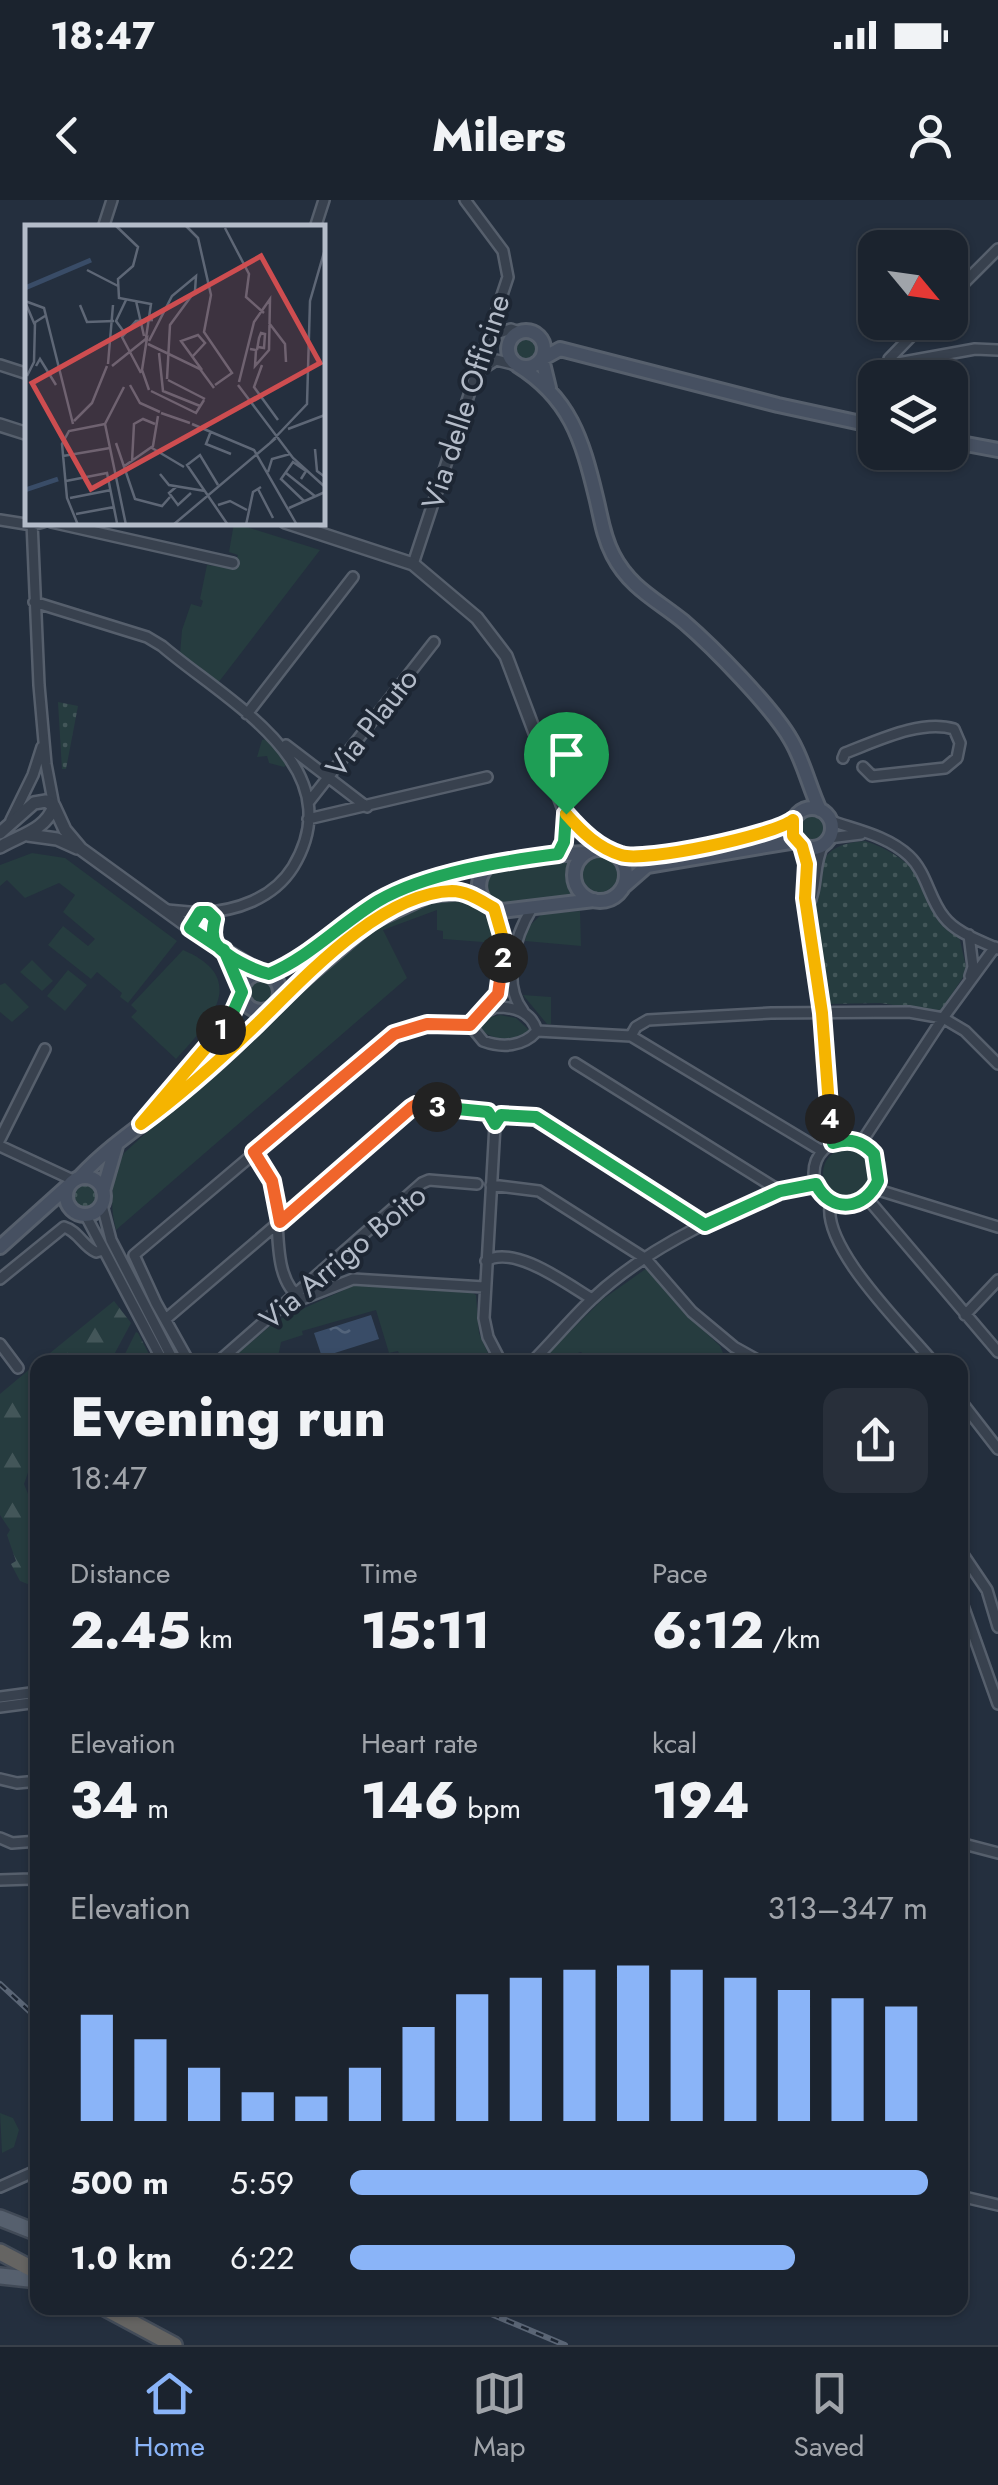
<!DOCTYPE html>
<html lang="en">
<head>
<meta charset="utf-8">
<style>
  :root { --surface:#1b232e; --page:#282f3a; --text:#f1f3f6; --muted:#a0a4aa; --line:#39404a; --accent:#8ab4f8 }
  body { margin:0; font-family:Jost,sans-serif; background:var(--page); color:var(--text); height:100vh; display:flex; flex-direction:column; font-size:38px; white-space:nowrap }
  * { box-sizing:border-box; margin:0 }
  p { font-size:32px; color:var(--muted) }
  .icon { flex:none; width:55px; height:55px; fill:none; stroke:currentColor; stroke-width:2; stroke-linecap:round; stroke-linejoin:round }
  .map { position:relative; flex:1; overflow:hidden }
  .side { position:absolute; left:30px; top:1155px; width:938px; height:960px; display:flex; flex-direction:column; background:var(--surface); border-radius:20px; box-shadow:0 2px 8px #0004,0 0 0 2px var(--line) }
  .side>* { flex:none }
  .needle { width:65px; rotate:119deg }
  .fabs { position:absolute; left:858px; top:30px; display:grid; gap:20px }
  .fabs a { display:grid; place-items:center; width:110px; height:110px; border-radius:20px; background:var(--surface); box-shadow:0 2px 8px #0004,0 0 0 2px var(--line); font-size:50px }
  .pin { position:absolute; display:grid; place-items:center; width:85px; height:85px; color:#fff; margin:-102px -42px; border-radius:50% 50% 50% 0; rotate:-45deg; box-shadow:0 0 10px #0007 }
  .pin .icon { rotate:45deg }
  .km { position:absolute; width:50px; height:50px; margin:-25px; border-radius:50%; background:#222; color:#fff; font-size:28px; line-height:50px; text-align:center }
  .round { display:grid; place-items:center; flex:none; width:105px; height:105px; border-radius:20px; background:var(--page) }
  .overview { display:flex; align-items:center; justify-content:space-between; height:170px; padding:0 40px }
  h1 { font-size:55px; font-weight:800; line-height:75px }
  .stats { display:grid; grid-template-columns:repeat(3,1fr); gap:15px; height:170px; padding:10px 40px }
  .stats div { display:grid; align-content:center }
  .stats b { font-size:50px; font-weight:800 }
  .stats small { font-size:28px; font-weight:400 }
  .stats p { font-size:28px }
  .chart { height:280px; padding:20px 40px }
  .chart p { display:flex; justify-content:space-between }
  .chart svg { width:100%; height:180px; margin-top:10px; stroke:var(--accent); stroke-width:6 }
  ul { padding:0 40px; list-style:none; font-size:32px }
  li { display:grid; grid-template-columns:160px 120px 1fr; align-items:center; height:75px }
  li i { height:25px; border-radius:12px; background:var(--accent) }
  .status { display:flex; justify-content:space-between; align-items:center; height:70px; padding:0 50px; background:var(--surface); direction:ltr }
  .status svg { height:28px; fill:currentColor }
  header { display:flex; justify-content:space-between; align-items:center; height:130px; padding:0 40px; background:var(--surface); font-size:45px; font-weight:800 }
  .menu { display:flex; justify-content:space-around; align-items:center; height:140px; border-top:2px solid var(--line); background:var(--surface); font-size:28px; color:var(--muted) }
  .menu a { display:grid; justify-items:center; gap:5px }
  .menu .selected { color:var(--accent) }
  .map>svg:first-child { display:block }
</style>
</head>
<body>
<div class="status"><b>18:47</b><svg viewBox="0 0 49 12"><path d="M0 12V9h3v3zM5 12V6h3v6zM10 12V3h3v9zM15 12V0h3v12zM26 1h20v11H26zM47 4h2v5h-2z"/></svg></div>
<header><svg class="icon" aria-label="back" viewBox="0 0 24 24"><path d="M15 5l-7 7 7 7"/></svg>Milers<svg class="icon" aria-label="person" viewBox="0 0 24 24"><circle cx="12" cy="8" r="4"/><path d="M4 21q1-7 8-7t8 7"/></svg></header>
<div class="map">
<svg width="998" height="2145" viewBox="0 0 998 2145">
  <defs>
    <pattern id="forest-firs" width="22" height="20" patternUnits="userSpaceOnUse" patternTransform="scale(2.5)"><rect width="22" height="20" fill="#263c3f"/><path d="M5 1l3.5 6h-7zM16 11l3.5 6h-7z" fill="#435659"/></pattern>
    <pattern id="park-dots" width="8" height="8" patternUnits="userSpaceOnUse" patternTransform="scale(2.5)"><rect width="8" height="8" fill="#263c3f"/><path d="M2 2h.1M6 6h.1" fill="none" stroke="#435659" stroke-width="1.8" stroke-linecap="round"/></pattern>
    <pattern id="water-ripples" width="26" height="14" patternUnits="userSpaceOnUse" patternTransform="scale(2.5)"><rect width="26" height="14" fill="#394c67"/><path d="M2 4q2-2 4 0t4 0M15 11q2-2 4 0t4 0" fill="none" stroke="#53647b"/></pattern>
  </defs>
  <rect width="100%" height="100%" fill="#242f3e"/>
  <path fill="#263c3f" d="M511 149a15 15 0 1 1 30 0a15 15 0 1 1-30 0Z
    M234,323L320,350L218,483L180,454L182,430L191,404L201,407L203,401L200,399L207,365L232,368L238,355L229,352Z
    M267,539L288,564L284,567L269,563L267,556L257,557L262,540Z
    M796 628a16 16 0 1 1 32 0a16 16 0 1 1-32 0Z
    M32,653L65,658L177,741L128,803L120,797L122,793L97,772L91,779L48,745L63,726L88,746L95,739L63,712L75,695L59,683L25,698L7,680L0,686V665Z
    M580 675a20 20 0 1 1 40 0a20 20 0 1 1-40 0Z
    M576,658L571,680L582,698L501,707L485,694V678L491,669Z
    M448,698C479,701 489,714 496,743L443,739V731L437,730V710L383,730L407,778L116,1030C109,1002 111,979 124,953L371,729L412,708Z
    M580,711L581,746L525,741L527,728L542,714Z
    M183,750C252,779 208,824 176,859L131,817L137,811L131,805Z
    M32,760L53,781L42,791L20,772Z
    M68,770L87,785L65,811L47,796Z
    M247 792a14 14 0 1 1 28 0a14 14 0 1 1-28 0Z
    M5,783L29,807L12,822L0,812V785Z
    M523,795L551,797V824H547Z
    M500,815L516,818L529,830C514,844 494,840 478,829L480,820Z
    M823 973a24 24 0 1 1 48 0a24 24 0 1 1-48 0Z
    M647,1068L681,1109L720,1146L727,1162H589L581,1152L556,1160V1162H539L603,1099Z
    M357,1084L471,1092L476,1095L479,1133L492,1162H402L398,1151L389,1153L376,1110L302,1131L303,1135L281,1142L277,1162H228L276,1121Z
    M0,1913L13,1918L19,1930L14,1947L2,1953Z"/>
  <path fill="url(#forest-firs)" d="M114,1101L131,1123L110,1162H39Z
    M136,1132L138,1133L153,1162H121Z
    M37,1163V1246L24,1284L37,1317V1383L33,1386L20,1381L11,1364L16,1361L7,1335L10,1330L0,1315V1194Z"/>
  <path fill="url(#park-dots)" d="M58,502L78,506L66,569H62Z
    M865,641C886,648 906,659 919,677C936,701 931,720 959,736L967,771L940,812L880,803L828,804C822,771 804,680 828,654C838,644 852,642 865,641Z
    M69 996a16 16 0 1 1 32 0a16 16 0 1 1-32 0Z"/>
  <path fill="url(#water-ripples)" d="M371,1115L379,1139L322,1157L314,1133Z"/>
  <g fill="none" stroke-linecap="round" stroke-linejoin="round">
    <defs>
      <path id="minor" d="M103,28L112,0
        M315,28L324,0
        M950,97L998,49
        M490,136L511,129L519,132
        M0,165L28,174
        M887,165L975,149L998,150
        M479,171L496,160L517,165
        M885,178L889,159L925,122
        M0,320L32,325L43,322
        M32,322L39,485L46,564L54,606
        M51,322L233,363
        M413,364L508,77L503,51L465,0
        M34,402L147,437L162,446C226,501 354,566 293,667C273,699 236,711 200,713L190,728
        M247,514L353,377
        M286,545L367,607
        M843,558L845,553C877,541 921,519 954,529L960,543L957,558L945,568L872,576L863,567
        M308,603L434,442
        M308,619L487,577
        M11,620L33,575L42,547
        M831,621C857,630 888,636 909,656C927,673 929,699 944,717C956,733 981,741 998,749
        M829,638L861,634
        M802,646L807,664L805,698L822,813L833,943
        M808,706C818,687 813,665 823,645
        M167,710L200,713
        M208,712L215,719L212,733L216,743
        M969,735L973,767L970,776
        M496,807C514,807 531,811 537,831C523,847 502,848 483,841L470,825L475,817Z
        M487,808C508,780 508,740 494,709
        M523,811C501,782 515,736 532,708
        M537,831L631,836L822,951
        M631,836L636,827L648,820L771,813L909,812L943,818L965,831L998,864
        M575,863L780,991
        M495,925L501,915L536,917L705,1025
        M495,925L484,1118L488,1137L501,1162
        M0,939L45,849
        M814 973a33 33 0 1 1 66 0a33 33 0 1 1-66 0Z
        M861,943L943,818L995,747
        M0,946L73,980
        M254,952C261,963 271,974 274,987C281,1019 270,1080 302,1099L353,1079L484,1087
        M491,985L539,991L646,1059L692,1112L734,1147L761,1162
        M875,989L998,1027
        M867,998L998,1152
        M831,1001C818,1045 906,1129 933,1162
        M102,1005L111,1040L174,1162
        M86,1016L163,1162
        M486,1061C514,1044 567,1084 592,1099
        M0,1079L64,1027C78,1031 83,1046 96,1052L103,1050
        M965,1115L998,1080
        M167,1118L416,905L488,912L495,925
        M0,1144L18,1168
        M189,1162L156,1103L134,1055L394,835L427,824L470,825
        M218,1162L422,983L429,980L477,984
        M532,1162C552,1142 570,1120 591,1100C647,1047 741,1000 816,984
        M960,1200L998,1249
        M960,1350L987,1390L998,1427
        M960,1397L998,1504
        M0,1497L38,1492
        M0,1507L38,1502
        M0,1579L17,1583L38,1581
        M0,1638L12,1643L38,1641
        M960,1643L998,1653
        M0,1680L31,1679L38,1672
        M0,1987L38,1970
        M960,1996L998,2005"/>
      <path id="tertiary" d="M0,225L28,234
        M285,322L413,364L477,418L506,456L566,615L603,648
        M54,606L65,630L81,649L190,728L263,773
        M0,633L34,603L46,601L54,606
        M28,635L57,639L77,648
        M0,647C20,635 46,630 54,606
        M558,654L564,642L566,615
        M225,754L242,792"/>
      <path id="secondary" d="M508 149a18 18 0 1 1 36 0a18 18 0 1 1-36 0Z
        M517,165C570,198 582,239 596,297C601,317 603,336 613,355C630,388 657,400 684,422C713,447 773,508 791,540C804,562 809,587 820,610
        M549,188L542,159L560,149L778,205L875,226
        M950,241L998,250
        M792 628a20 20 0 1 1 40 0a20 20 0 1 1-40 0Z
        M574 675a26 26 0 1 1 52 0a26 26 0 1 1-52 0Z
        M617,655C647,661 769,638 793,620
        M623,687L647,666L796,641
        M485,702C475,689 478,676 489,664
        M242 792a19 19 0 1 1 38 0a19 19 0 1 1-38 0Z
        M269,774C309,757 340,725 377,702C428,670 526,655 585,653
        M278,802L371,722L429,695L463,692L502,711L594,700
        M152,910L230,819L242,795
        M66 996a19 19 0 1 1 38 0a19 19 0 1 1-38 0Z
        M80,977C107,948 140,926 171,902C205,875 241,843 270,810
        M103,991L116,946
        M0,1047L68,986"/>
      <path id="primary" d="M0,2018L38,2033
        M0,2076L38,2080"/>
      <path id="trunk" d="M0,2052L38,2072
        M105,2108L174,2145"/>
    </defs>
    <use href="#minor" stroke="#565f6c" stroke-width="14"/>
    <use href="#tertiary" stroke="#565f6c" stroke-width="16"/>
    <use href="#secondary" stroke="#565f6c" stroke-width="18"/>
    <use href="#primary" stroke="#414a57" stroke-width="20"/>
    <use href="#trunk" stroke="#434c59" stroke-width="20"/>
    <use href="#minor" stroke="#38414e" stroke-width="9"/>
    <use href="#tertiary" stroke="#38414e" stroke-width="11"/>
    <use href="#secondary" stroke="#465061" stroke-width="12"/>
    <use href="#primary" stroke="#56606e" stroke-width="15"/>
    <use href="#trunk" stroke="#656462" stroke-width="15"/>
    <defs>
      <path id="rail" d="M0,1784L38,1819
        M477,2108L565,2145"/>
    </defs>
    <use href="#rail" stroke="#5a6575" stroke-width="6"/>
    <use href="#rail" stroke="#1d2633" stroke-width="2.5" stroke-dasharray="8" stroke-linecap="butt"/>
  </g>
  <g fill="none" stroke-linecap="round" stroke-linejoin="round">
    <defs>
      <path id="split-1" d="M221,830L230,819L242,792L224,750L220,748L190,728L200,712H208L215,719C213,727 211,736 216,744C226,757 253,770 269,774C310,757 340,724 378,701C426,673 503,661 558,654L564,642L566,614"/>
      <path id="split-2" d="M221,830L141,924C182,894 221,859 258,823C305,777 381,693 452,691C467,691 481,701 494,708L503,739V758"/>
      <path id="split-3" d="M437,907L416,905L411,908L280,1022L272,981L254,952L394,834L427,824L470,825L498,794L503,758"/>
      <path id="split-4" d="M437,907L488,912L495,924L501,915L536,917L705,1025L780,991L816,984C831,1014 865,1010 878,981L874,954C862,941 850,938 833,943L830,919"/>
      <path id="split-5" d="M566,614C582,632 598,648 621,655C644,663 774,635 793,620V636L802,646L807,664L805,698L822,813L830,919"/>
    </defs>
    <use href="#split-1" stroke="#fff" stroke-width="20"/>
    <use href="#split-2" stroke="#fff" stroke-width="20"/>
    <use href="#split-3" stroke="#fff" stroke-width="20"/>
    <use href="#split-4" stroke="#fff" stroke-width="20"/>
    <use href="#split-5" stroke="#fff" stroke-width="20"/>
    <use href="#split-1" stroke="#22a559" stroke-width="12"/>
    <use href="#split-2" stroke="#f5b400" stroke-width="12"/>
    <use href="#split-3" stroke="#f0652b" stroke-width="12"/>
    <use href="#split-4" stroke="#22a559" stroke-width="12"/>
    <use href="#split-5" stroke="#f5b400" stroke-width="12"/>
  </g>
  <g text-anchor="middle" stroke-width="8" stroke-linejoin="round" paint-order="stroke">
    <g font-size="30" fill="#b4bcc9" stroke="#1d2633">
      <text transform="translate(466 202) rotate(-72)" y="10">Via delle Officine</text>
      <text transform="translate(372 523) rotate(-52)" y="10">Via Plauto</text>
      <text transform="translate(343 1057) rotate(-40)" y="10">Via Arrigo Boito</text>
    </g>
  </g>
  <g transform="translate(25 25)">
    <rect width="300" height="300" fill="#242f3e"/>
    <path fill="none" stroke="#394c67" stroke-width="5" d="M0,63L66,35M0,265L33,254"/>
    <path fill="none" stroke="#5e6776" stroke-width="2.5" d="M90,0L113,22L108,41L93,54L94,73L126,79L121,113M160,0L173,13L186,70L179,107L207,148L190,160M200,3L224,49L221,72L239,88M62,45L93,61M0,76L19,83L48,199M111,76L119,111M1,79L9,98L20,91M55,80L62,97L89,96M244,98L260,119L261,137M99,107L91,96L101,75M124,116L147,71L171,51L170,66L145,100L142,154M123,119L175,144L189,163M232,125L234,113L236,108L240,109L239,123L233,122M134,128L138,166L175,181M168,131L180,118L173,110L156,116L177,145M83,139L88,80M237,140L229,162L253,195M11,141L15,134L31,160M87,141L122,113L117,145L124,165M116,148L97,112L111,96L128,95M2,151L9,137L10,98M143,155L180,174M214,157L229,97L245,74L244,125L230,141L231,125L225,124M105,160L115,178L135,187M213,160L268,233L300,262M99,162L80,199L101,300M126,166L171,188L179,175M136,188L165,198M49,196L67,178L82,141M167,199L229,225L272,300M263,204L300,190M186,206L181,219L206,229M91,218L110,274L137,281L145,272M244,219L282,179L285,76L300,24M127,223L159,242M290,224L292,246L300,252M38,231L85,223M107,237L109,199L118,194L130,199M98,242L128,221L133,191M243,247L247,234L265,229M261,248L291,272M135,249L144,260L180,266M276,254L281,246L268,237L256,254L280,277M41,256L82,248L92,298M193,260L175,230L162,240L203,300M151,262L144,268L153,280L166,268M233,264L248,293M45,273L86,265M193,280L205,276L222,285M264,283L300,267M51,289L89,282M53,300L42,273L37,219L44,206L80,199M148,300L251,213M221,300L228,267L236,262"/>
    <path fill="#ce4d50" fill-opacity="0.15" stroke="#ce4d50" stroke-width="5" d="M236,31L295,138L66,264L7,158Z"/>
    <rect width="300" height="300" fill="none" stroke="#b4bcc9" stroke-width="5"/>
  </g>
</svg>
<div class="fabs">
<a><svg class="needle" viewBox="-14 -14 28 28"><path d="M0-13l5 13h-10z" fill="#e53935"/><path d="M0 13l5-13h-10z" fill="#a0a4aa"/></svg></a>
<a><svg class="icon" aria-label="layers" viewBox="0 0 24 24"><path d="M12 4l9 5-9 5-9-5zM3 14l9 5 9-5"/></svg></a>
</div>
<div class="pin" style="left:566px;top:614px;background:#1e9e55"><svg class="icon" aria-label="arrive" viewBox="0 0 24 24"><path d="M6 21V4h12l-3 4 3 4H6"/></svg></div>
<b class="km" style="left:221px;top:830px">1</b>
<b class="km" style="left:503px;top:758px">2</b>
<b class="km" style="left:437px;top:907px">3</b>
<b class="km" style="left:830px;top:919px">4</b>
<section class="side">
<div class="overview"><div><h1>Evening run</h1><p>18:47</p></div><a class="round"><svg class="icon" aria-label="share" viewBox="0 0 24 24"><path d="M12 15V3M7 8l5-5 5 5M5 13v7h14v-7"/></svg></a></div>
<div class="stats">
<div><p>Distance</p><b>2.45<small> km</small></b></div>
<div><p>Time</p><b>15:11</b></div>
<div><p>Pace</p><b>6:12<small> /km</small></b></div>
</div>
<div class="stats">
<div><p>Elevation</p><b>34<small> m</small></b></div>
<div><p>Heart rate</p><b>146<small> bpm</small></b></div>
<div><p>kcal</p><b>194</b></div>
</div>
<div class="chart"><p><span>Elevation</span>313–347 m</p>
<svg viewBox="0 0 160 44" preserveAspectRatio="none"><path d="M5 44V18M15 44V24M25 44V31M35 44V37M45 44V38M55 44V31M65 44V21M75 44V13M85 44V9M95 44V7M105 44V6M115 44V7M125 44V9M135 44V12M145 44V14M155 44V16"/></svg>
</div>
<ul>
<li><b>500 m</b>5:59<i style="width:100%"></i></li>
<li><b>1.0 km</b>6:22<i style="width:77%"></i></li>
</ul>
</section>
</div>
<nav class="menu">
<a class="selected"><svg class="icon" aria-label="home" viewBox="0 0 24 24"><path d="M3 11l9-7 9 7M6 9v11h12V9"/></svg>Home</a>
<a><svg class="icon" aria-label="map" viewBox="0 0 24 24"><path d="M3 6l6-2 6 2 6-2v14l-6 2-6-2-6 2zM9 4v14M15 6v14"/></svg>Map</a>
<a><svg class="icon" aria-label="saved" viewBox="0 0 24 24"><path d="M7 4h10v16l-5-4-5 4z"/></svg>Saved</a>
</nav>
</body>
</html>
